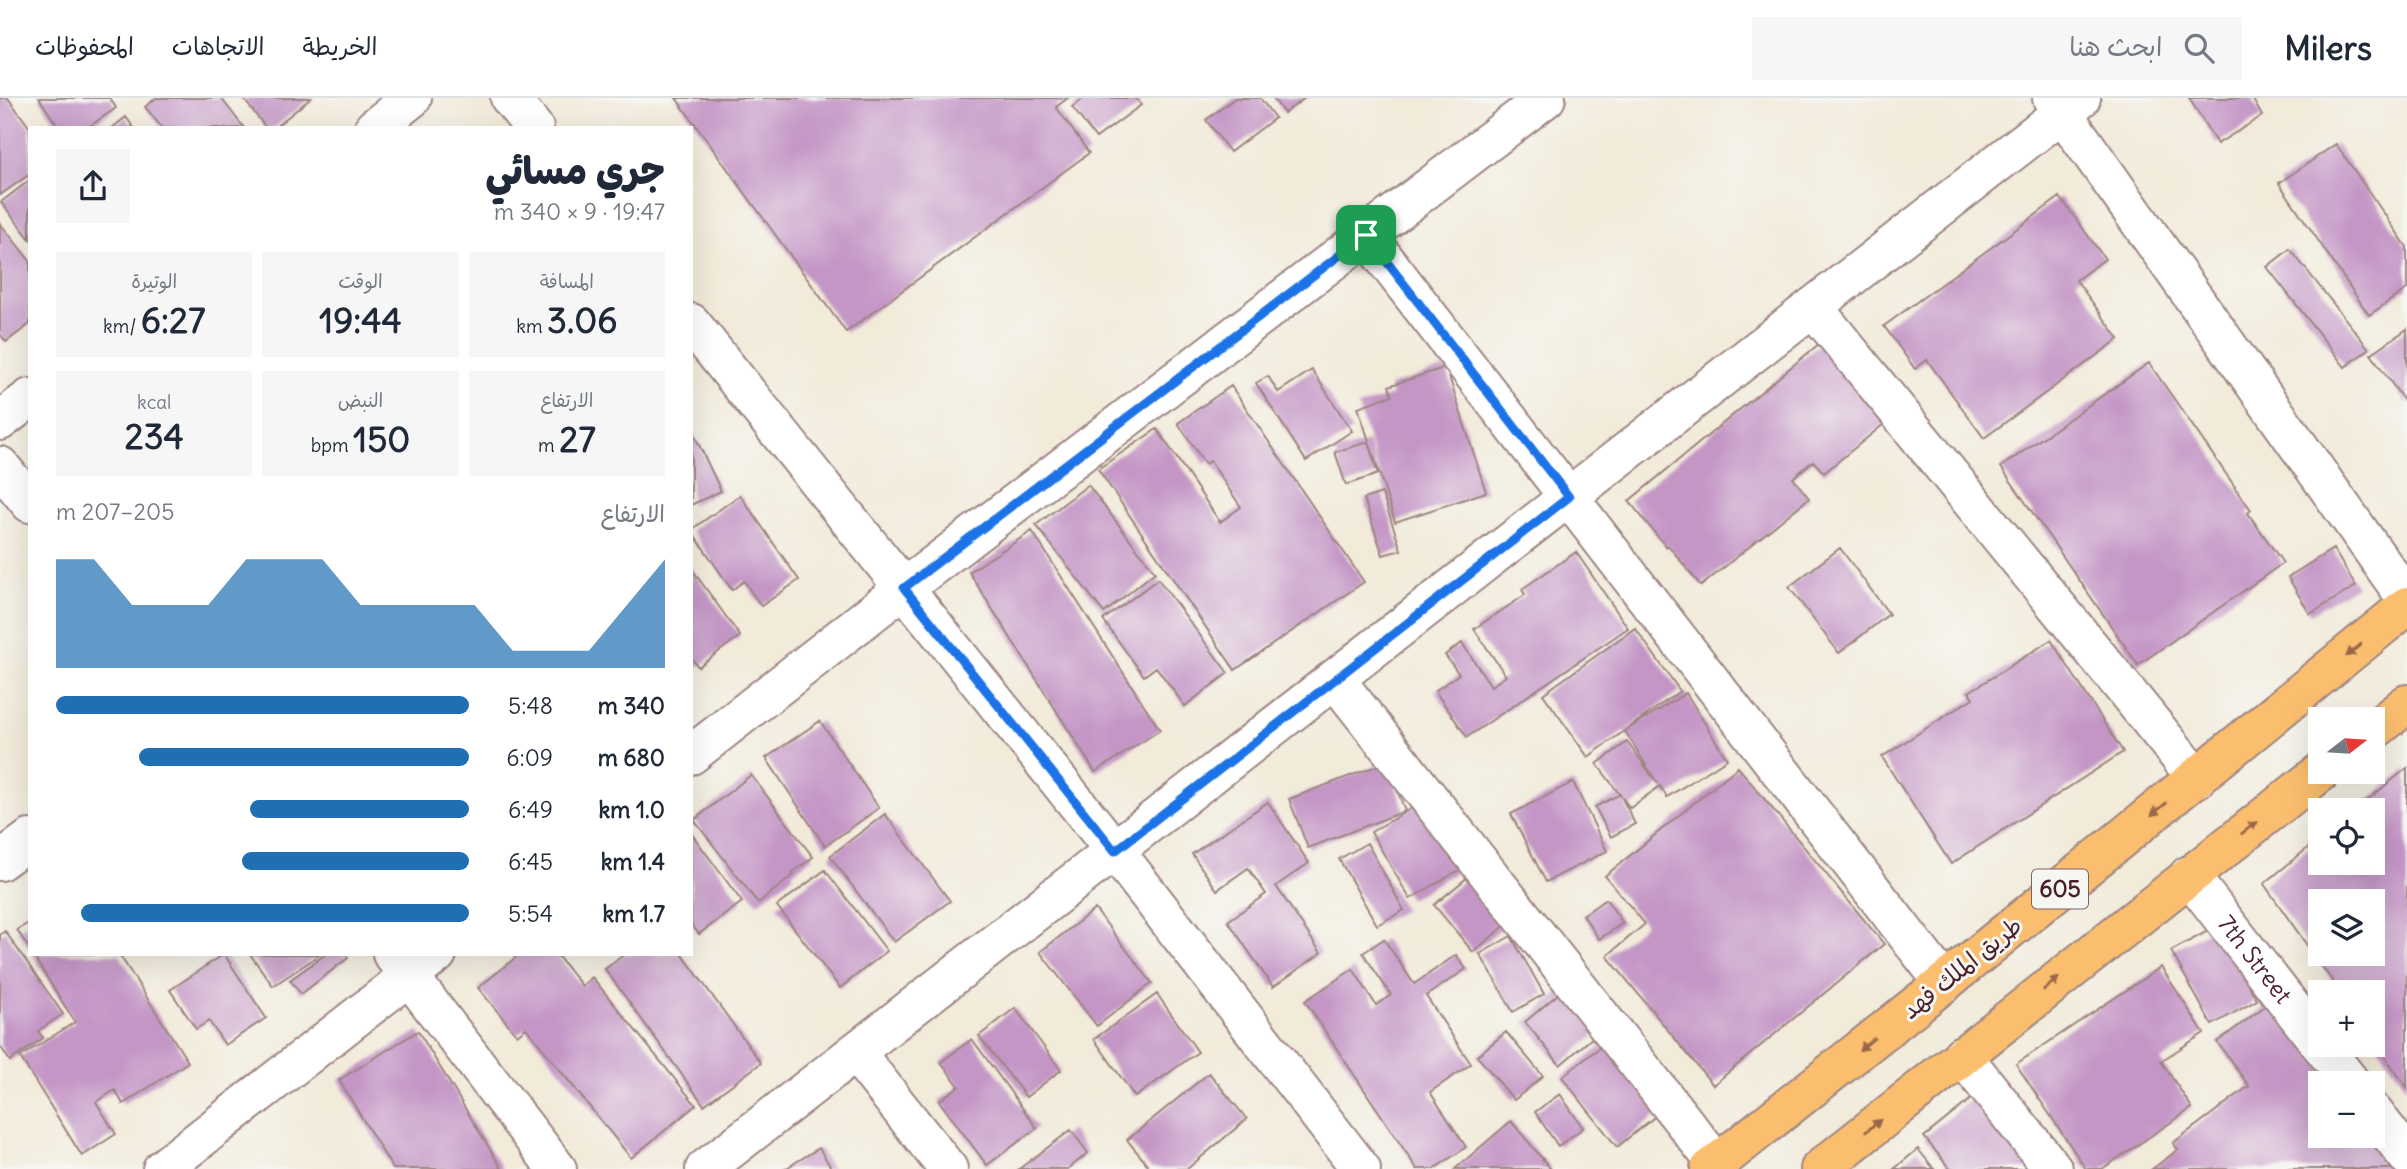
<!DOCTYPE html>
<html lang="ar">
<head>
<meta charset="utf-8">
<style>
  :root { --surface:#fff; --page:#f6f6f7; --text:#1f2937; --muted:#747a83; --line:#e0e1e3; --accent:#1f6fb2 }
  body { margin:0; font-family:Delius,"Playpen Sans Arabic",sans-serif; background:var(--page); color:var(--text); direction:rtl; height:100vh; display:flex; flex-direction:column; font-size:26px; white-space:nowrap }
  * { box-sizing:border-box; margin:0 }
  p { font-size:23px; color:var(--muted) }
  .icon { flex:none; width:38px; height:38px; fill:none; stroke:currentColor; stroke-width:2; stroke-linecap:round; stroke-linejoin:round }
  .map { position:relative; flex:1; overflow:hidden; direction:ltr }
  .panel { position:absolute; left:28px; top:28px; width:665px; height:830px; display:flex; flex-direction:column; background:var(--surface); border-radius:0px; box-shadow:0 7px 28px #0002; direction:rtl }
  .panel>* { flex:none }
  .needle { width:46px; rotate:73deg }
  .tools { position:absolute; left:2308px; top:609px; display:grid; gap:14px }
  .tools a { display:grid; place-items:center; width:77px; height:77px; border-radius:0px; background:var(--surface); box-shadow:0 7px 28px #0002; font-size:35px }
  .pin { position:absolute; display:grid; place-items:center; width:60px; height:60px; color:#fff; margin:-30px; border-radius:14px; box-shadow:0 4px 10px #0006 }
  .round { display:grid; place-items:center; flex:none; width:74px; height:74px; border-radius:0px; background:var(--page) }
  .overview { display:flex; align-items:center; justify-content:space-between; height:119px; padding:0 28px }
  h1 { font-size:38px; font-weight:800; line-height:52px }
  .figures { display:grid; grid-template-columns:repeat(3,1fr); gap:10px; height:119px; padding:7px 28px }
  .figures div { display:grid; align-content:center; border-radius:0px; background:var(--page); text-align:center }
  .figures b { font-size:35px; font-weight:800 }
  .figures small { font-size:19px; font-weight:400 }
  .figures p { font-size:19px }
  .chart { height:196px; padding:14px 28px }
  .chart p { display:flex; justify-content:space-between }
  .chart svg { width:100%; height:126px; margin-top:7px; fill:var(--accent); opacity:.7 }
  ul { padding:0 28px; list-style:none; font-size:23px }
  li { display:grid; grid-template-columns:112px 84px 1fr; align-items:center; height:52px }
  li i { height:18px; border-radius:9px; background:var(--accent) }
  header { display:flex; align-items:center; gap:42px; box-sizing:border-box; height:98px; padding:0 35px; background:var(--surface); border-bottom:2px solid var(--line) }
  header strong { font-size:33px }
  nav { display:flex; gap:38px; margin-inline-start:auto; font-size:24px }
  .search { width:490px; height:63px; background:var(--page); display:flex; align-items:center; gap:18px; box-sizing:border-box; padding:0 24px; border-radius:0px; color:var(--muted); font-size:26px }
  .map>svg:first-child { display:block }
</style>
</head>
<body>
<header>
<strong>Milers</strong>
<div class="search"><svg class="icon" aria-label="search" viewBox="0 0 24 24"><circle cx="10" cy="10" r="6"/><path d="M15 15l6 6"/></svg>ابحث هنا</div>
<nav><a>الخريطة</a><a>الاتجاهات</a><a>المحفوظات</a></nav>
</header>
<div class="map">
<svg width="2407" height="1071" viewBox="0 0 2407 1071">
  <rect width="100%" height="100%" fill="#f6f6f2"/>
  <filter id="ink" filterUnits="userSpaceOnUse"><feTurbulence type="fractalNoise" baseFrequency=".0143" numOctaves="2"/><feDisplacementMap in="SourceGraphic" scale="14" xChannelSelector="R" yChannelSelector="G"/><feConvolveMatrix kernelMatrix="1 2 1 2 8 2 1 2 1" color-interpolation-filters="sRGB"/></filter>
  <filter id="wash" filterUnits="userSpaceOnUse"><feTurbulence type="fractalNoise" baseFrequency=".00686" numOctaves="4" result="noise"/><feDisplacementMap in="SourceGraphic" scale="28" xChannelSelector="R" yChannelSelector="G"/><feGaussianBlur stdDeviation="1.57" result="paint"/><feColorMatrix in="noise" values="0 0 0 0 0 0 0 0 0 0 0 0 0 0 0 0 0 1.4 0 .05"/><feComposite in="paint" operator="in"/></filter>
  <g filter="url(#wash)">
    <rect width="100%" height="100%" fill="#f2ebda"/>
    <g id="blocks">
      <path fill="#c496c6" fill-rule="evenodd" d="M0,0H8L30,30V76L0,97Z
        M39,0H110L116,10L87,30H59Z
        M156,0H221L244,30H162L145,9Z
        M243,0H311L274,30H266Z
        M676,0H1068L1056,9L1089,55L846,234Z
        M1084,0H1136L1141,7L1096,40L1072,9Z
        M1235,0H1260L1275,20L1230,54L1206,22Z
        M1273,0H1305L1284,15Z
        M2189,0H2252L2262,18L2217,46Z
        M126,19L134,30H112Z
        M2336,46L2407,149V191L2369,217L2279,85Z
        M30,82V141L1,104Z
        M2060,99L2105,161L2076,182L2119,241L1984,340L1927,262L1915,271L1884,228Z
        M0,125L30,163V226L6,244L0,236Z
        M2290,151L2369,251L2345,269L2267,169Z
        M2407,231V307L2371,256Z
        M1825,241L1890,321L1824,375L1813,363L1793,380L1809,400L1701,488L1668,447L1666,449L1629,403Z
        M2149,265L2251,412L2248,415L2283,465L2138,567L2001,369Z
        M1446,269L1486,394L1395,424L1358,309L1392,297L1389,288Z
        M1312,272L1352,333L1306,363L1256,285L1268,278L1278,294Z
        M1231,288L1364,484L1235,572L1098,371L1157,331L1220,424L1241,409L1210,363L1205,366L1178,325Z
        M691,330L721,393L691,407Z
        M1368,344L1378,376L1346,387L1335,354Z
        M1088,387L1155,474L1104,515L1036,427Z
        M1382,395L1401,452L1383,457L1364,401Z
        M740,397L799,482L761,508L744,483L732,492L691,432Z
        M1032,433L1160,632L1095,674L969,474Z
        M1840,450L1889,516L1839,555L1789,489Z
        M2333,451L2356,488L2310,516L2288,479Z
        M1576,454L1628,530L1467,639L1435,593L1459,576L1445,557L1462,545L1491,588L1506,578L1474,531L1525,497L1522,491Z
        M691,470L740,538L698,569L691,559Z
        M1158,481L1228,575L1185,608L1156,569L1144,578L1103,522Z
        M1635,530L1680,593L1588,659L1543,596Z
        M2051,542L2123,654L1951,766L1882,659L1973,600L1969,594Z
        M1686,595L1727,661L1667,699L1660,688L1630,710L1597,666L1627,644L1658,686L1625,633Z
        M820,623L879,710L825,748L766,660Z
        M1387,664L1405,713L1308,750L1289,701Z
        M1738,669L1884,846L1713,987L1607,858L1645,826L1605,778Z
        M2407,670V990L2373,941V894H2340L2264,786L2320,740V765H2373V712H2355ZM2320,803H2373V856H2320Z
        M751,677L813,759L792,775L794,777L758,805L694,722Z
        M1573,684L1607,753L1546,784L1511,716Z
        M1620,696L1635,726L1611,739L1595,709Z
        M1268,704L1309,765L1276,788L1321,855L1273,889L1228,823L1266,796L1248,770L1217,792L1192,756Z
        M1422,704L1461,771L1410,801L1371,734Z
        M885,716L950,803L894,844L830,758Z
        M691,735L742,804L699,836L691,826Z
        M1367,745L1404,812L1377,827L1339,761Z
        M825,772L887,853L840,890L777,808Z
        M1468,779L1507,826L1473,854L1434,807Z
        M1606,801L1623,825L1599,841L1583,817Z
        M1095,811L1152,885L1097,928L1040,854Z
        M30,824V852L17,832Z
        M2217,828L2257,902L2212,927L2171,853Z
        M5,833L63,916L38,933L43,940L10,963L0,948V837Z
        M1511,838L1544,896L1513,914L1480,856Z
        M1384,841L1414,886L1456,857L1466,871L1426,898L1471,966L1430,994L1466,1049L1434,1071H1417L1305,903L1353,871L1376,907L1391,897L1363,855Z
        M32,856H119L188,964L123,1006L115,992L96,1004L116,1036L82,1058L20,959L75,924Z
        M224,856L266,920L225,947L209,923L196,931L170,892Z
        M250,856H321L273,888Z
        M326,856H345L348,860L301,896L290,882Z
        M520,856H556L582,888L592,879L696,1007L631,1060L526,930L517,937L478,890Z
        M625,856H682L761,965L704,1007L605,871Z
        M2161,869L2204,935L2161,963L2192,1010L2102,1071H2086L2016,966Z
        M1564,891L1599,934L1560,967L1525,924Z
        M1157,896L1198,954L1135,999L1094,941Z
        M2272,903L2333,985H2320V1038H2371L2396,1071H2152L2178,1052L2173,1045L2249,988L2217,944Z
        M1015,910L1061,972L1026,999L979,938Z
        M418,933L502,1071H393L339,982Z
        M1506,934L1543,978L1514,1002L1477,958Z
        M972,941L1037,1030L987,1067L939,1003L959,988L941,964Z
        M1608,943L1663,1012L1617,1049L1562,979Z
        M1209,975L1247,1021L1187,1071H1151L1127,1042Z
        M1560,996L1583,1030L1558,1048L1535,1014Z
        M1975,998L2033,1071H1950L1924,1039Z
        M1511,1023L1551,1071H1455Z
        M1071,1032L1088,1055L1068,1071H1019Z
        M819,1050L832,1071H785Z
        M1918,1051L1934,1071H1894Z"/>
    </g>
  </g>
  <g filter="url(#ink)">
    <use href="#blocks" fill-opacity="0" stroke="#9e8582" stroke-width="2"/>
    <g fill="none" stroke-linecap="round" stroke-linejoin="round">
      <defs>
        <g id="minor">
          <path d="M510,0L534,30"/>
          <path d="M2052,0L2407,501"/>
          <path d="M374,30L412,0"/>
          <path d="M1366,137L1944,885"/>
          <path d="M1813,209L2197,680"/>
          <path d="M691,225L1115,753L1361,1071"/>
          <path d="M0,323L30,300"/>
          <path d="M0,368L30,405"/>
          <path d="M1335,581L1717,1066"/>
          <path d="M691,657L904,490L1546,0"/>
          <path d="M0,763L30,741"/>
          <path id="s1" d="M2189,777L2320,946"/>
          <path d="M392,856L557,1071"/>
          <path d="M2321,947L2351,985"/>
          <path d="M856,955L948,1071"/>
          <path d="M1962,957L2053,1071"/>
          <path d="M2373,1014L2407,1058"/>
          <path d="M162,1071L437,856"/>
          <path d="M705,1071L2081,0"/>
        </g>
        <path id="highway" d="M2373,633L2407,606
          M1710,1071L1944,885L2407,508
          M1820,1071L2321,674"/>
      </defs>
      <use href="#minor" stroke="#9e8582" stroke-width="42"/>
      <use href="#highway" stroke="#9e8582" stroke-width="42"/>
      <use href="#minor" stroke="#fff" stroke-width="38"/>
      <use href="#highway" stroke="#fabe6e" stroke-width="38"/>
    </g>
    <defs><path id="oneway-solid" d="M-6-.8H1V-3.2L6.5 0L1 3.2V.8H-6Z" transform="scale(1.75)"/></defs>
    <g fill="#996749">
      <use href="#oneway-solid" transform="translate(2354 552) rotate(141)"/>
      <use href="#oneway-solid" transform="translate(2159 711) rotate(141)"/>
      <use href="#oneway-solid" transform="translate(2249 730) rotate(-38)"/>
      <use href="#oneway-solid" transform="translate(2051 886) rotate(-39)"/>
      <use href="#oneway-solid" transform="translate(1867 946) rotate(141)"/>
      <use href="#oneway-solid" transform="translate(1873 1028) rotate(-39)"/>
    </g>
  </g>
  <g fill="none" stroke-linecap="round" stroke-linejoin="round" filter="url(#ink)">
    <defs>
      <path id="route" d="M1366,137L1569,399L1115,753L904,490Z"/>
    </defs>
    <use href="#route" stroke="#fff" stroke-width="14"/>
    <use href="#route" stroke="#1a73e8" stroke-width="9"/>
  </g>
  <g text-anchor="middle" stroke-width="6" stroke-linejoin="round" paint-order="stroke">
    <rect fill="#f6f6f2" stroke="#7e6067" stroke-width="2" x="2032" y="771.5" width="56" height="39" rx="5"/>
    <g font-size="23" font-weight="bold" fill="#4a1f2b">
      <text x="2060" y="799">605</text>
    </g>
    <g font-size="24" fill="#4a1f2b" stroke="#f6f6f2">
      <text dy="8" stroke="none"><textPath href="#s1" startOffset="107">7th Street</textPath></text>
      <text transform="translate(1962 870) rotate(-39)" y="8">طريق الملك فهد</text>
    </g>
  </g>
</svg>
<div class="tools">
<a><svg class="needle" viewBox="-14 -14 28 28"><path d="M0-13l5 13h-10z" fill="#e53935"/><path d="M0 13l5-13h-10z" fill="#747a83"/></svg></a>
<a><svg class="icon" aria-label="locate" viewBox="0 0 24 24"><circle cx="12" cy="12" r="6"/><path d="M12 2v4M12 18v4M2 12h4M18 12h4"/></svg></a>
<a><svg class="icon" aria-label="layers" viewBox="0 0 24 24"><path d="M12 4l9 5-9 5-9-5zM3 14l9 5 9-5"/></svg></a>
<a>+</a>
<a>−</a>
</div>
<div class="pin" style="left:1366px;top:137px;background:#1e9e55"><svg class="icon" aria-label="arrive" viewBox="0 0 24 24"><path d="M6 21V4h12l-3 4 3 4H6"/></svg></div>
<section class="panel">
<div class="overview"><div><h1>جري مسائي</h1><p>19:47 · 9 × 340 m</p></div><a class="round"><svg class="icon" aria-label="share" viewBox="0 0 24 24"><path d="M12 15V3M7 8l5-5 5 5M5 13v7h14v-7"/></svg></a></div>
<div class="figures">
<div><p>المسافة</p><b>3.06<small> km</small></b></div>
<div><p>الوقت</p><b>19:44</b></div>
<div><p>الوتيرة</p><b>6:27<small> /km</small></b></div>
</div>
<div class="figures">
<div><p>الارتفاع</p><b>27<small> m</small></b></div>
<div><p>النبض</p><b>150<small> bpm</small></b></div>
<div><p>kcal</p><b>234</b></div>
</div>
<div class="chart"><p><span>الارتفاع</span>205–207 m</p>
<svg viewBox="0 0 160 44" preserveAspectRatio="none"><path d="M0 44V6L10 6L20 22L30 22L40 22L50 6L60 6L70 6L80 22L90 22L100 22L110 22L120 38L130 38L140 38L150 22L160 6V44z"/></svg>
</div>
<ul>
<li><b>340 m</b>5:48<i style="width:100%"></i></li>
<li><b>680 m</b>6:09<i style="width:80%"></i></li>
<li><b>1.0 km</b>6:49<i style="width:53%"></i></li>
<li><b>1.4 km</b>6:45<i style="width:55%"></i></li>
<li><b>1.7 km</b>5:54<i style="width:94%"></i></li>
</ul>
</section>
</div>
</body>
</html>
